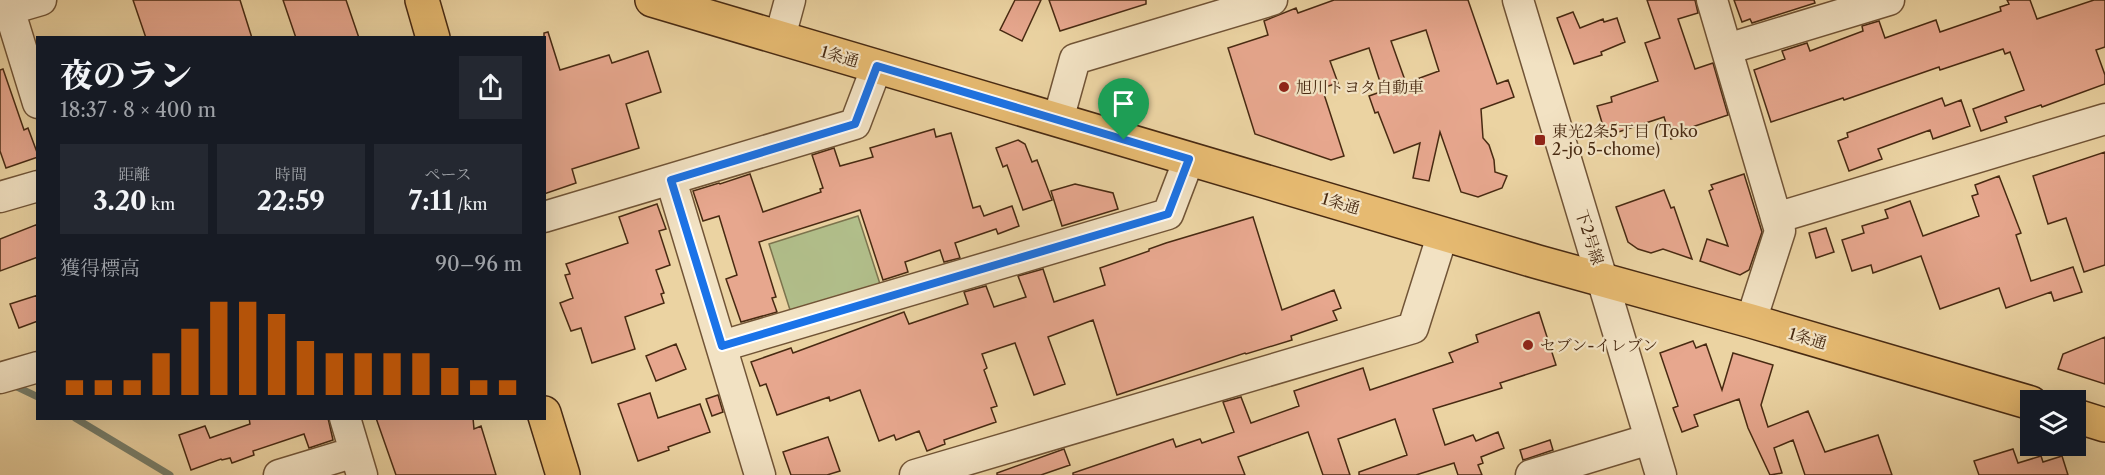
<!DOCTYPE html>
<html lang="ja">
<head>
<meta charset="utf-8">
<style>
  :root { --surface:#171b24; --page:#242831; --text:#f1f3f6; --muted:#9ea1a6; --accent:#b45309 }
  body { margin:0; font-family:"Libre Caslon Text","Noto Serif JP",serif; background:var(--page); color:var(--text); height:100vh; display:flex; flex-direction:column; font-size:22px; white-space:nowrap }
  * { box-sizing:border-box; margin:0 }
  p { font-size:20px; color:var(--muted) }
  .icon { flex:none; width:33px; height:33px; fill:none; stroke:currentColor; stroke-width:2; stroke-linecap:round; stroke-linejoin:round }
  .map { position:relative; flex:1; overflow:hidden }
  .sheet { position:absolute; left:36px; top:36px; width:510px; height:384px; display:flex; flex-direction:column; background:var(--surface); border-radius:0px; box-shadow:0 6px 24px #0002 }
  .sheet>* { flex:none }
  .tools { position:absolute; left:2020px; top:390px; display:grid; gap:12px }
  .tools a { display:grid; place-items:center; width:66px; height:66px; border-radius:0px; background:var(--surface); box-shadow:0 6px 24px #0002; font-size:30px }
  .pin { position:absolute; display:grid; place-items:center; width:51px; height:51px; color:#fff; margin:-62px -26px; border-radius:50% 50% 50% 0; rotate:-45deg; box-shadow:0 0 6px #0007 }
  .pin .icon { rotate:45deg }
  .round { display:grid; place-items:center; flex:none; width:63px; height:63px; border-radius:0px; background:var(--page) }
  .headline { display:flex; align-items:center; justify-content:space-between; height:102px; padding:0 24px }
  h1 { font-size:33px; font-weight:800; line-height:45px }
  .figures { display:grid; grid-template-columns:repeat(3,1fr); gap:9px; height:102px; padding:6px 24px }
  .figures div { display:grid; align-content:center; border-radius:0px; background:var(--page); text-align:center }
  .figures b { font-size:26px; font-weight:800 }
  .figures small { font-size:16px; font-weight:400 }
  .figures p { font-size:16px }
  .chart { height:168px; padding:12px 24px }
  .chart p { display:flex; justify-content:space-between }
  .chart svg { width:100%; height:108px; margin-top:6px; stroke:var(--accent); stroke-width:6 }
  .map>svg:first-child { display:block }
</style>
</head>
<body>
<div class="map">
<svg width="2105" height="475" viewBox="0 0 2105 475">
  <rect width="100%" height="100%" fill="#ebd3a2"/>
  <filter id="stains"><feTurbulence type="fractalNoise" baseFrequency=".00333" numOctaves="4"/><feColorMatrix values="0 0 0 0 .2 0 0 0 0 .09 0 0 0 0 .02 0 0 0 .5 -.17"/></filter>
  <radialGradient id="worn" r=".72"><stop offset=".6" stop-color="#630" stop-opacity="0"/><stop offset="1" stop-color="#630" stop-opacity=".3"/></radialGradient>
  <path fill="#b1be8a" stroke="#7c744e" stroke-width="1.5" d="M858,216L880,284L791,313L769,244Z"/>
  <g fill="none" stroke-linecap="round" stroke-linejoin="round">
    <path stroke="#787f6b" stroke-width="7" d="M13,385L38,397
      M75,418L170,475"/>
  </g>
  <path fill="#e7a78e" stroke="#482a12" stroke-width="1.5" fill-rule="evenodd" d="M133,0H240L252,38H146Z
    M283,0H346L359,38H296Z
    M1015,0H1041L1022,41L1000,30Z
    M1049,0H1146V4L1060,31Z
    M1334,0H1468L1497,84L1508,80L1514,97L1481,109L1483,138L1489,145L1494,160L1495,172L1507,176L1502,188L1478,197L1461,192L1440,132L1429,181L1413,178L1420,143L1394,153L1378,112L1375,113L1369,96L1383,91L1369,48L1330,61L1338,83L1322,88L1344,156L1331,160L1255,134L1228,48L1268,35L1264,21L1296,8L1298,13ZM1426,30L1439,71L1406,83L1391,41Z
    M1647,0H1695L1698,13L1678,19L1695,69L1713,63L1728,115L1689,128L1690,132L1671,139L1664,117L1606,136L1597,106L1612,102L1611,97L1658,81L1645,43L1660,38Z
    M1734,0H1814L1815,3L1752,23L1750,19L1742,22Z
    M2007,0H2030L2037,19L2094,0H2105V47L2096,50L2105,75V84L2042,107L2041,105L2005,117L2007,122L1981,131L1973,109L2024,90L2010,52L2005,54L2003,49L1940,70L1939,67L1844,100L1843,98L1771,122L1754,70L1785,59L1782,51L1807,43L1810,51L1863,31L1862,26L1879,21L1885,38L1936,20L1940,32L2001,11L2000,7L2009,4Z
    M1573,12L1580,28L1603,19L1604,22L1617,18L1625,42L1601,52L1602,55L1574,64L1557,18Z
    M548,32L560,70L609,55L612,63L648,51L661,92L626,104L639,148L572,169L576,183L544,194V33Z
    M3,69L24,130L28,128L38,155V157L6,168L0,151V70Z
    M1942,98L1945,106L1961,100L1970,126L1933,139L1930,130L1878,149L1882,159L1849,171L1838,141L1848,137L1847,133Z
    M934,129L936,137L951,133L973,208L980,206L984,216L1012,206L1019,226L998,234L996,229L955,243L960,258L944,262L940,250L905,262L908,272L883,280L860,210L759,242L776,297L772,298L777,312L741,322L726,279L737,275L719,216L703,221L693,191L719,183L720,184L750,174L763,212L821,192L820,189L823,188L812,155L834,148L840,166L873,157L870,148Z
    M1018,140L1025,144L1032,162L1037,160L1052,200L1023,210L1007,165L1003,167L996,148Z
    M2105,152V265L2084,272L2066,218L2048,224L2033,176Z
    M1744,174L1762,232L1749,270L1740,275L1700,261L1707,239L1728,246L1709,191L1713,189L1711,185Z
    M1999,176L2021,233L2016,235L2031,281L2073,267L2082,292L2054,301L2051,292L2006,308L1999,288L1940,309L1921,256L1873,273L1871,265L1852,271L1842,240L1864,233L1862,226L1888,218L1885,210L1910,201L1923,236L1979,216L1972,196L1978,194L1975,185Z
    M1075,184L1113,193L1118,209L1062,226L1051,191Z
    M1664,190L1671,208L1674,207L1692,259L1663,249L1651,253L1638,249L1628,242L1616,207Z
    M657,204L666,229L659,231L670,265L656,270L664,293L661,294L664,303L625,317L635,349L592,363L581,328L571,331L560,303L573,298L565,275L570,274L566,264L628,243L619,217Z
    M1253,217L1282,310L1334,290L1341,308L1333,311L1337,320L1291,336L1292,340L1246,354L1245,353L1117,395L1093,320L1048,337L1065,384L1034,395L1015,343L982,354L987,368L984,370L997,406L991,408L996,422L944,440L945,444L927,451L919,431L896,440L894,435L879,441L860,390L830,401L829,397L777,415L766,384L760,386L751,362L791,348L793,353L904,312L909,324L968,304L964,292L986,286L994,307L1026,297L1018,276L1043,269L1054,302L1105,285L1100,268L1149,251V249L1166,243Z
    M38,224V257L0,271V239Z
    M1826,228L1834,252L1816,258L1809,233Z
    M38,295V321L19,328L10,304Z
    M1539,312L1556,365L1500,383L1502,388L1433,409L1445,445L1473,435L1476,441L1498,432L1504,448L1481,457L1483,463L1478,465L1482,475H1458L1454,463L1416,475H1359V472L1407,455L1395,419L1338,439L1350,475H1323L1308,432L1238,457L1245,475H1073V473L1173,439L1176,447L1200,439L1202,443L1234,432L1223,402L1241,397L1251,423L1299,406L1294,391L1363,368L1370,390L1453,362L1449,353L1478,342L1476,335Z
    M2105,337V384L2058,369L2063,354Z
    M1693,341L1696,348L1706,344L1722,390L1733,353L1773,365L1761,405L1768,427L1808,411L1825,452L1878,435L1892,475H1805L1793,440L1774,448L1782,473L1770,475L1748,428L1739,399L1694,415L1698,426L1682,432L1673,408L1678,406L1660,353Z
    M676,344L686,369L656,381L646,356Z
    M650,393L658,418L700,404L710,432L668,447L669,450L638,461L618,404Z
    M718,395L723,412L712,416L706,399Z
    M249,418H328L333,440L309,448L304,434L253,451L254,455L232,463L230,458L222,460L221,459L191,470L179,435L205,426L210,438L250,424Z
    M376,418H473L474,429L481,426L496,475H396Z
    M828,437L840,471L827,475H791L783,452Z
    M1550,440L1553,450L1523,460L1520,450Z
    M1064,449L1070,465L1041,475H997V473Z
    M2013,449L2018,463L2041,456L2043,462L2062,456L2068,475H1979L1974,461Z"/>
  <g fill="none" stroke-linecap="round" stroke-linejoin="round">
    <defs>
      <path id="minor" d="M1518,0L1661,475
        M1712,0L1780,231L1751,321
        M9,9L38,103
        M0,12L41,0
        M780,37L790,0
        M1727,49L1889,0
        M1058,120L1075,59L1272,0
        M671,180L760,475
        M0,197L38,186
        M544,217L855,124L877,66
        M1776,218L2105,119
        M722,346L1168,214L1189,159
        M0,378L38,367
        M345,418L362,475
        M279,475L355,452
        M915,475L1413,328L1443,233
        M1531,475L1650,439"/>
      <path id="major" d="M422,0L433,38
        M652,0L1538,262L1751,321L2031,403
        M544,413L563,475
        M2076,416L2105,425"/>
    </defs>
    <use href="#minor" stroke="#715436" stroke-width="33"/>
    <use href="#major" stroke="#482a12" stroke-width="36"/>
    <use href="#minor" stroke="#f2e2c3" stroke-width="30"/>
    <use href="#major" stroke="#e6ba71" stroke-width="33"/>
  </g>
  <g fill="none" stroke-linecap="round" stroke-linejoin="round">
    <defs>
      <path id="route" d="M877,66L1189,159L1168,214L722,346L671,180L855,124Z"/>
    </defs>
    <use href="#route" stroke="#fff" stroke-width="12"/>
    <use href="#route" stroke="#1a73e8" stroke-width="8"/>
  </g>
  <g fill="#8f2418" stroke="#f2e2c3" stroke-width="2">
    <circle cx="1284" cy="87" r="6"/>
    <rect x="1534" y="134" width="12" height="12" rx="3"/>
    <circle cx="1528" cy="345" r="6"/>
  </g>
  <g text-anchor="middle" stroke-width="4.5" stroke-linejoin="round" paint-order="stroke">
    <g font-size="16" fill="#482a12" stroke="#f2e2c3">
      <text transform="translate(840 56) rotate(16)" y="6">1条通</text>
      <text transform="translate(1341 203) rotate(16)" y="6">1条通</text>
      <text transform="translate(1590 237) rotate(72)" y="6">下2号線</text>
      <text transform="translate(1808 338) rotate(16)" y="6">1条通</text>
    </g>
    <g font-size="16" fill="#482a12" stroke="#f2e2c3" text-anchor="start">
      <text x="1296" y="93">旭川トヨタ自動車</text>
      <text x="1552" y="137">東光2条5丁目 (Toko<tspan x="1552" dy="18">2-jo 5-chome)</tspan></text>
      <text x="1540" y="351">セブン-イレブン</text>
    </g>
  </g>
  <rect width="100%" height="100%" filter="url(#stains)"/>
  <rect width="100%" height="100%" fill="url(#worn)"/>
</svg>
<div class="tools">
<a><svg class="icon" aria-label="layers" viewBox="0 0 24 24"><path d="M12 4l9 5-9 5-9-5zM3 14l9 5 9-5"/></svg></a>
</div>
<div class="pin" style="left:1124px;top:140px;background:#1e9e55"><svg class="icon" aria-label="arrive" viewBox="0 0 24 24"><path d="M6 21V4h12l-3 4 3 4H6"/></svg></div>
<section class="sheet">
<div class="headline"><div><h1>夜のラン</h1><p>18:37 · 8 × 400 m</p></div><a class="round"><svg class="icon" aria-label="share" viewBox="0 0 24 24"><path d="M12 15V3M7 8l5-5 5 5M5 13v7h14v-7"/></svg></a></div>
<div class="figures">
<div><p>距離</p><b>3.20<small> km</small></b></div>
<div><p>時間</p><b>22:59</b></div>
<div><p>ペース</p><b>7:11<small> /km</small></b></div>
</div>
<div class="chart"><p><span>獲得標高</span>90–96 m</p>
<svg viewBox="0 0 160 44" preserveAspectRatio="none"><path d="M5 44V38M15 44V38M25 44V38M35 44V27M45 44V17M55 44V6M65 44V6M75 44V11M85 44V22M95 44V27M105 44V27M115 44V27M125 44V27M135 44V33M145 44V38M155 44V38"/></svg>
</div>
</section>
</div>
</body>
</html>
